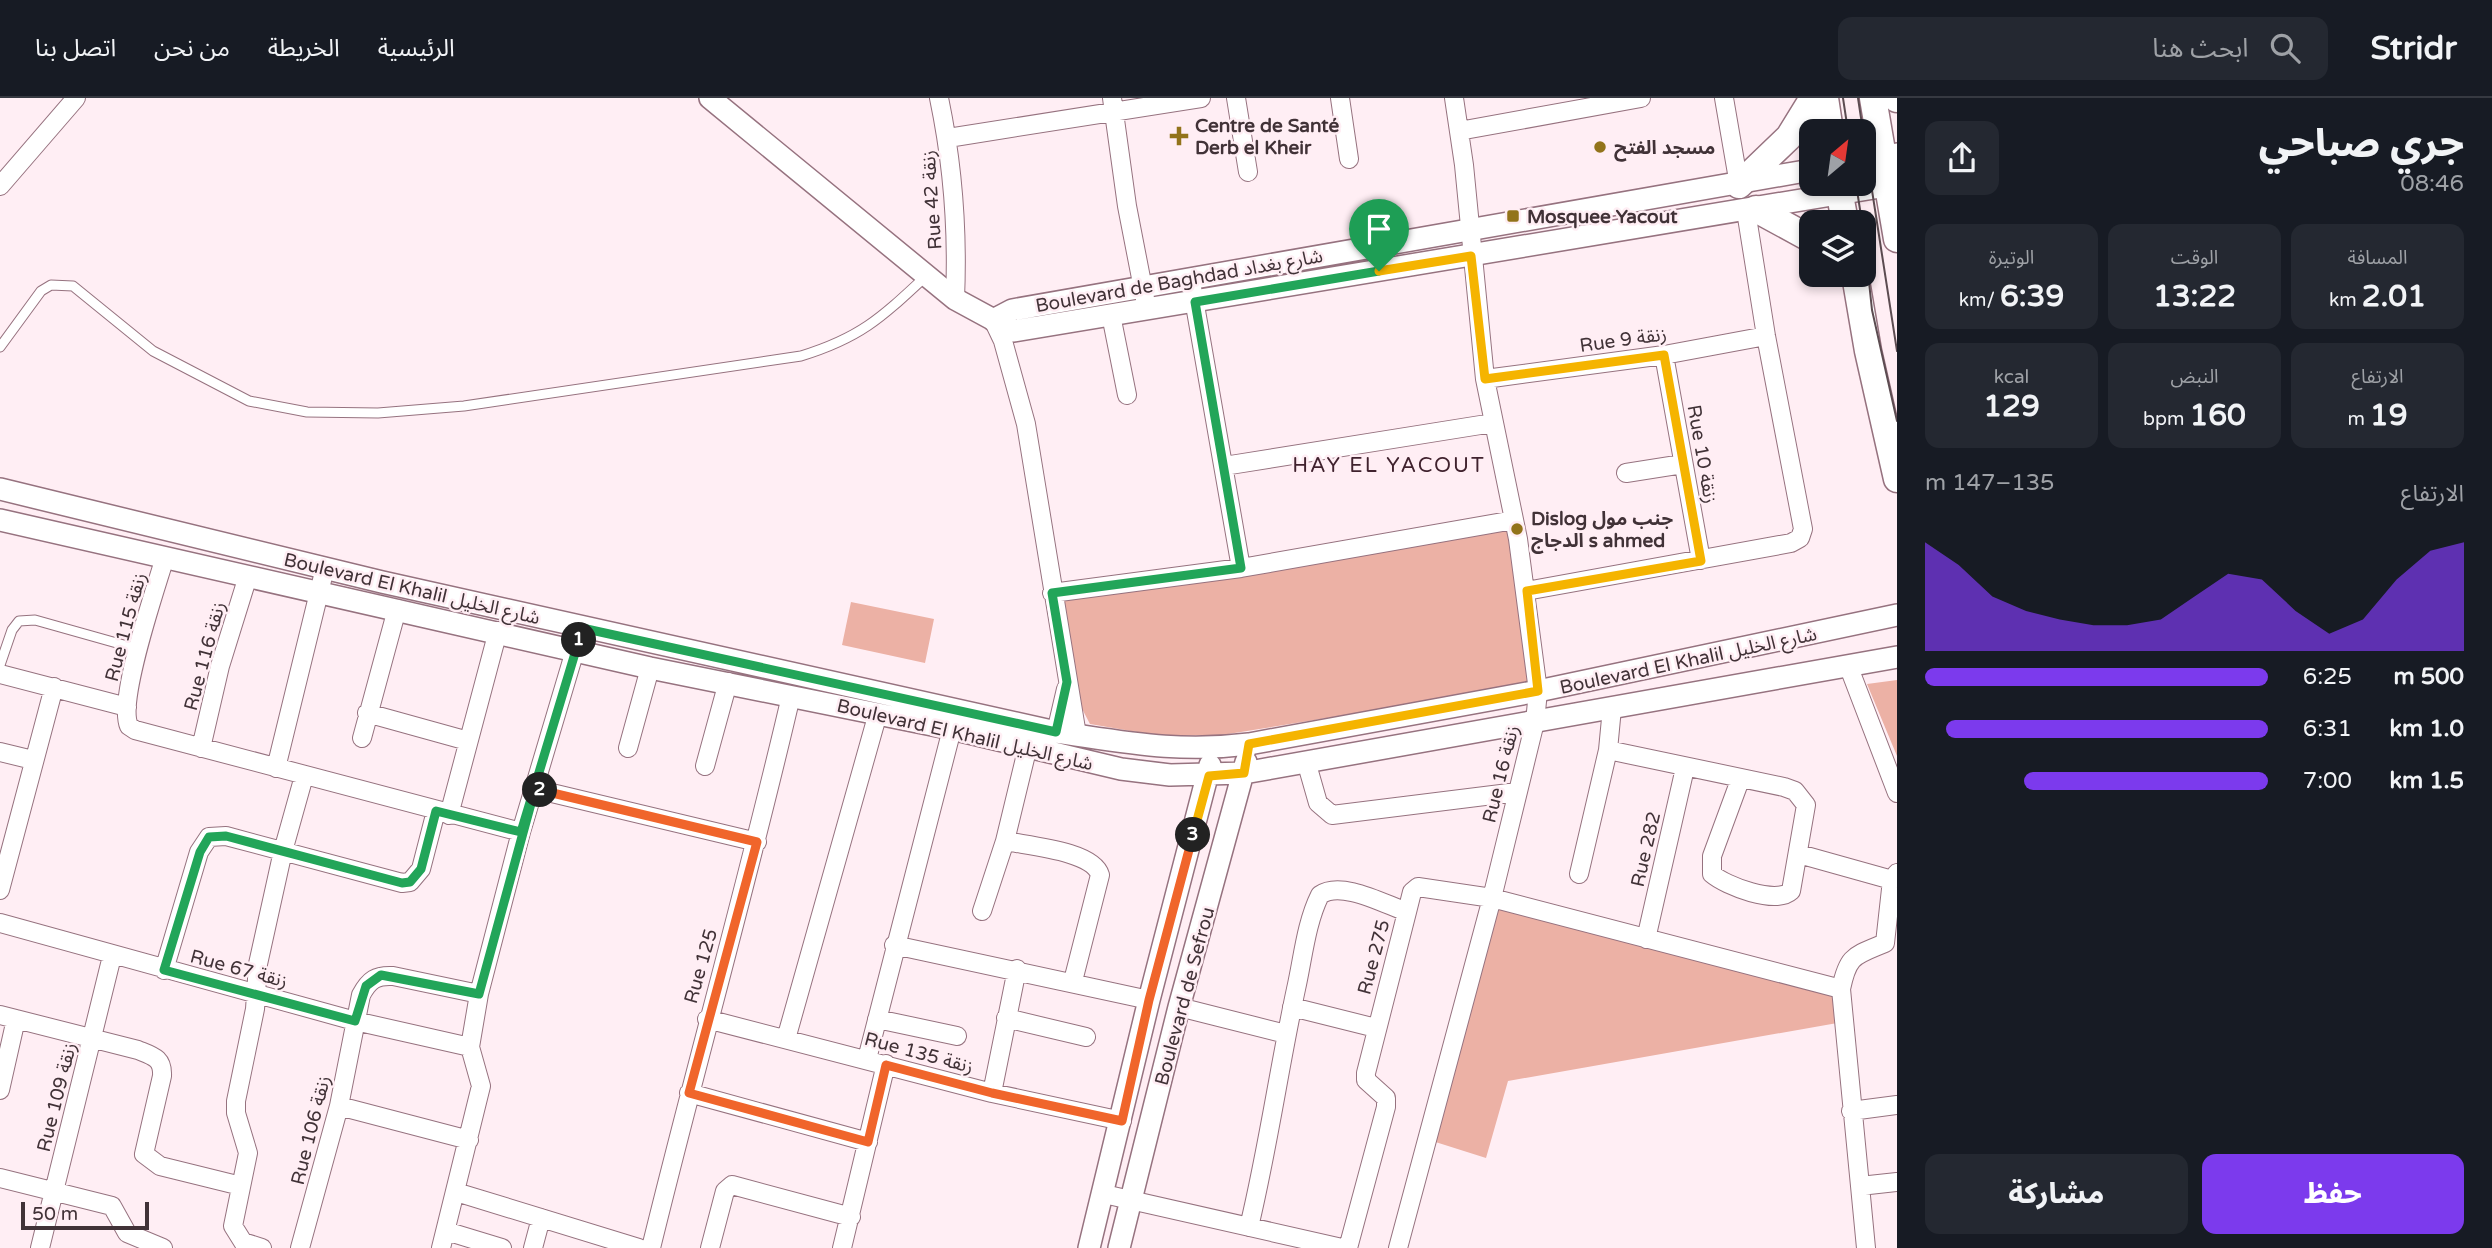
<!DOCTYPE html>
<html lang="ar">
<head>
<meta charset="utf-8">
<style>
  :root { --surface:#171b24; --page:#242831; --text:#f1f3f6; --muted:#9ea1a6; --line:#363941; --accent:#7c3aed }
  body { margin:0; font-family:"Varela Round","Noto Sans Arabic",sans-serif; background:var(--page); color:var(--text); direction:rtl; height:100vh; display:flex; flex-direction:column; font-size:26px; white-space:nowrap }
  * { box-sizing:border-box; margin:0 }
  p { font-size:23px; color:var(--muted) }
  .icon { flex:none; width:38px; height:38px; fill:none; stroke:currentColor; stroke-width:2; stroke-linecap:round; stroke-linejoin:round }
  .map { position:relative; flex:1; overflow:hidden; direction:ltr }
  .panel { display:flex; flex-direction:column; background:var(--surface); width:595px }
  .panel>* { flex:none }
  .needle { width:46px; rotate:29deg }
  .tools { position:absolute; left:1799px; top:21px; display:grid; gap:14px }
  .tools a { display:grid; place-items:center; width:77px; height:77px; border-radius:14px; background:var(--surface); box-shadow:0 4px 10px #0003; font-size:35px }
  .scale { position:absolute; left:21px; bottom:18px; width:128px; box-sizing:border-box; padding-left:7px; border:4px solid #413237; border-top:0; font-size:19px; line-height:24px; white-space:nowrap; color:#413237; -webkit-text-stroke:5px #ffeef4; paint-order:stroke }
  .pin { position:absolute; display:grid; place-items:center; width:60px; height:60px; color:#fff; margin:-72px -30px; border-radius:50% 50% 50% 0; rotate:-45deg; box-shadow:0 0 7px #0007 }
  .pin .icon { rotate:45deg }
  .km { position:absolute; width:35px; height:35px; margin:-18px; border-radius:50%; background:#222; color:#fff; font-size:19px; line-height:35px; text-align:center }
  .round { display:grid; place-items:center; flex:none; width:74px; height:74px; border-radius:14px; background:var(--page) }
  .headline { display:flex; align-items:center; justify-content:space-between; height:119px; padding:0 28px }
  h1 { font-size:38px; font-weight:800; line-height:52px }
  .figures { display:grid; grid-template-columns:repeat(3,1fr); gap:10px; height:119px; padding:7px 28px }
  .figures div { display:grid; align-content:center; border-radius:14px; background:var(--page); text-align:center }
  .figures b { font-size:30px; font-weight:800 }
  .figures small { font-size:19px; font-weight:400 }
  .figures p { font-size:19px }
  .chart { height:196px; padding:14px 28px }
  .chart p { display:flex; justify-content:space-between }
  .chart svg { width:100%; height:126px; margin-top:7px; fill:var(--accent); opacity:.7 }
  .cta { display:flex; gap:14px; margin-top:auto; padding:14px 28px }
  .cta a { flex:1; height:80px; border-radius:14px; background:var(--accent); color:#fff; font-size:28px; font-weight:800; line-height:80px; text-align:center }
  .cta a+a { background:var(--page); color:var(--text) }
  ul { padding:0 28px; list-style:none; font-size:23px }
  li { display:grid; grid-template-columns:112px 84px 1fr; align-items:center; height:52px }
  li i { height:18px; border-radius:9px; background:var(--accent) }
  header { display:flex; align-items:center; gap:42px; box-sizing:border-box; height:98px; padding:0 35px; background:var(--surface); border-bottom:2px solid var(--line) }
  header strong { font-size:33px }
  nav { display:flex; gap:38px; margin-inline-start:auto; font-size:24px }
  .search { width:490px; height:63px; background:var(--page); display:flex; align-items:center; gap:18px; box-sizing:border-box; padding:0 24px; border-radius:14px; color:var(--muted); font-size:26px }
  main { display:flex; flex:1; min-height:0 }
  .map>svg:first-child { display:block }
</style>
</head>
<body>
<header>
<strong>Stridr</strong>
<div class="search"><svg class="icon" aria-label="search" viewBox="0 0 24 24"><circle cx="10" cy="10" r="6"/><path d="M15 15l6 6"/></svg>ابحث هنا</div>
<nav><a>الرئيسية</a><a>الخريطة</a><a>من نحن</a><a>اتصل بنا</a></nav>
</header>
<main>
<section class="panel">
<div class="headline"><div><h1>جري صباحي</h1><p>08:46</p></div><a class="round"><svg class="icon" aria-label="share" viewBox="0 0 24 24"><path d="M12 15V3M7 8l5-5 5 5M5 13v7h14v-7"/></svg></a></div>
<div class="figures">
<div><p>المسافة</p><b>2.01<small> km</small></b></div>
<div><p>الوقت</p><b>13:22</b></div>
<div><p>الوتيرة</p><b>6:39<small> /km</small></b></div>
</div>
<div class="figures">
<div><p>الارتفاع</p><b>19<small> m</small></b></div>
<div><p>النبض</p><b>160<small> bpm</small></b></div>
<div><p>kcal</p><b>129</b></div>
</div>
<div class="chart"><p><span>الارتفاع</span>135–147 m</p>
<svg viewBox="0 0 160 44" preserveAspectRatio="none"><path d="M0 44V6L10 14L20 25L30 30L40 33L50 35L60 35L70 33L80 25L90 17L100 19L110 30L120 38L130 33L140 19L150 9L160 6V44z"/></svg>
</div>
<ul>
<li><b>500 m</b>6:25<i style="width:100%"></i></li>
<li><b>1.0 km</b>6:31<i style="width:94%"></i></li>
<li><b>1.5 km</b>7:00<i style="width:71%"></i></li>
</ul>
<div class="cta"><a>حفظ</a><a>مشاركة</a></div>
</section>
<div class="map">
<svg width="1897" height="1150" viewBox="0 0 1897 1150">
  <rect width="100%" height="100%" fill="#ffeef4"/>
  <path fill="#ecb1a5" d="M1514,426L1536,586L1222,637L1160,638L1090,626L1067,582L1054,498Z
    M851,504L934,521L925,565L842,547Z
    M1897,582V658L1867,586Z
    M1493,801L1840,893L1843,924L1508,983L1486,1060L1426,1041Z"/>
  <g fill="none" stroke-linecap="round" stroke-linejoin="round">
    <defs>
      <path id="service" d="M0,249L41,193L51,187L73,188L153,253L249,303L307,314L378,315L464,308L801,258C860,240 881,220 925,179
        M0,567L12,532L19,523L35,522L138,551"/>
      <path id="minor" d="M939,0C953,67 958,133 955,201
        M1112,0L1127,108L1147,211
        M1236,0L1248,74
        M1340,0L1349,61
        M1724,0L1739,87
        M1459,33L1641,0
        M948,40L1201,0
        M0,88L76,0
        M1192,190L1241,470
        M1111,217L1127,297
        M993,222L1003,243L1026,326L1077,637
        M1664,257L1701,462
        M1485,281L1664,257L1766,238
        M1224,368L1493,325
        M1626,375L1683,366
        M165,459C156,490 117,602 129,628L135,632L521,734
        M1526,493L1791,445L1800,440L1803,431L1766,238L1746,113
        M1052,495L1241,470L1514,422
        M1848,567L1897,695
        M0,576L127,609
        M1612,610L1608,652L1784,689L1795,693L1806,707L1791,793C1776,807 1726,788 1712,776V758L1740,682
        M367,615L468,643
        M1056,634L1066,591
        M362,640L397,511
        M201,650L220,568L248,478
        M628,650L650,570
        M0,654L33,662
        M1306,663L1318,705L1332,717L1517,694
        M705,668L728,584
        M276,670L325,470
        M535,691L757,744
        M449,717L498,533
        M1005,743C1029,748 1093,753 1100,777L1073,883
        M1799,756L1892,782
        M1579,776L1608,652
        M0,792L54,589
        M982,813L1005,743L1028,648
        M0,825L355,923L470,949
        M1646,841L1685,670
        M894,847L1149,902
        M164,872L199,754L209,739L226,738L402,785L410,784L421,771L436,713
        M1179,909L1286,936
        M1292,909L1376,930
        M0,917L138,952C153,958 163,960 162,978L144,1056L160,1068L241,1088
        M1006,920L1086,939
        M707,921L992,995L1122,1023
        M877,921L957,938
        M786,941L878,615
        M867,961L952,631
        M0,992L16,921
        M689,995L868,1044
        M992,995L1017,871
        M339,1008L469,1042
        M1851,1013L1897,1007
        M0,1080L112,1108L127,1135L163,1150
        M1860,1088L1897,1084
        M456,1094L639,1150
        M1104,1096L1342,1150
        M1249,1129C1268,1050 1279,970 1296,891C1303,860 1306,825 1320,797C1341,782 1384,806 1407,814
        M446,1133L502,1150
        M40,1150L112,858
        M262,1150L243,1144L233,1128L248,1055L236,1015V1003L255,911L258,866L283,753L304,678
        M300,1150L339,1008L361,897C369,882 376,877 393,878L479,896
        M441,1150L481,988L470,949L479,896L521,734L582,529
        M533,1150L541,1120
        M651,1150C696,966 748,783 791,598
        M710,1150L725,1093L732,1087L851,1119
        M842,1150L886,966
        M1348,1150L1386,1009V1000L1366,982V975L1407,814L1412,794L1418,789L1492,800L1841,891
        M1398,1150L1492,800L1535,624L1538,593L1518,441L1485,281L1464,67L1454,0
        M1866,1150L1841,891C1848,857 1854,858 1885,845L1892,782L1897,775"/>
      <path id="tertiary" d="M710,0L955,201L1014,233L1897,86
        M1864,62L1897,56
        M993,222L1012,212L1811,72
        M0,391L382,484L1056,634C1126,644 1177,655 1249,646L1538,593L1897,517
        M0,422L650,570L952,631L1121,671L1170,677L1244,675L1897,559
        M1089,1150L1149,902L1210,667
        M1119,1150L1179,909L1246,664"/>
      <path id="primary" d="M1825,0L1830,33
        M1873,0L1897,141
        M1896,0L1897,1
        M1838,86L1845,124
        M1739,87L1789,39L1813,0
        M1756,111L1811,141
        M1855,177L1868,253L1897,381"/>
    </defs>
    <use href="#service" stroke="#96727f" stroke-width="11"/>
    <use href="#minor" stroke="#96727f" stroke-width="20"/>
    <use href="#tertiary" stroke="#96727f" stroke-width="24"/>
    <use href="#primary" stroke="#96727f" stroke-width="29"/>
    <use href="#service" stroke="#fff" stroke-width="9"/>
    <use href="#minor" stroke="#fff" stroke-width="18"/>
    <use href="#tertiary" stroke="#fff" stroke-width="21"/>
    <use href="#primary" stroke="#fff" stroke-width="26"/>
    <path stroke="#5c4c51" stroke-width="2" d="M1843,0L1848,33
      M1858,0L1863,33
      M1864,41L1897,253
      M1856,86L1862,124
      M1864,137L1872,212L1897,323"/>
  </g>
  <g fill="none" stroke-linecap="round" stroke-linejoin="round">
    <defs>
      <path id="split-1" d="M579,542L582,530L1056,634L1067,584L1052,495L1241,470L1195,204L1379,173"/>
      <path id="split-2" d="M540,692L535,691L479,896L381,877L366,888L355,923L164,872L200,754L209,739L226,738L402,785L410,784L421,771L436,713L521,734L579,542"/>
      <path id="split-3" d="M540,692L757,744L689,995L868,1044L886,967L992,995L1122,1023L1149,902L1193,737"/>
      <path id="split-4" d="M1193,737L1209,678L1244,675L1249,646L1538,593L1527,493L1701,463L1664,257L1485,281L1471,158L1379,173"/>
    </defs>
    <use href="#split-1" stroke="#fff" stroke-width="14"/>
    <use href="#split-2" stroke="#fff" stroke-width="14"/>
    <use href="#split-3" stroke="#fff" stroke-width="14"/>
    <use href="#split-4" stroke="#fff" stroke-width="14"/>
    <use href="#split-1" stroke="#22a559" stroke-width="9"/>
    <use href="#split-2" stroke="#22a559" stroke-width="9"/>
    <use href="#split-3" stroke="#f0652b" stroke-width="9"/>
    <use href="#split-4" stroke="#f5b400" stroke-width="9"/>
  </g>
  <g fill="#92731a" stroke="#ffeef4" stroke-width="2.5">
    <path d="M1175.5 27.5h7v7h7v7h-7v7h-7v-7h-7v-7h7z"/>
    <circle cx="1600" cy="49" r="7"/>
    <rect x="1506" y="111" width="14" height="14" rx="3.5"/>
    <circle cx="1517" cy="431" r="7"/>
  </g>
  <g text-anchor="middle" stroke-width="5" stroke-linejoin="round" paint-order="stroke">
    <g font-size="19" font-weight="bold" fill="#413237" stroke="#ffeef4" text-anchor="start">
      <text x="1195" y="34">Centre de Santé<tspan x="1195" dy="22">Derb el Kheir</tspan></text>
      <text x="1614" y="56">مسجد الفتح</text>
      <text x="1527" y="125">Mosquee Yacout</text>
      <text x="1531" y="427">Dislog جنب مول<tspan x="1531" dy="22">الدجاج s ahmed</tspan></text>
    </g>
    <g font-size="19" fill="#413237" stroke="#ffeef4">
      <text transform="translate(931 102) rotate(-94)" y="7">Rue 42 زنقة</text>
      <text transform="translate(1179 182) rotate(-10)" y="7">Boulevard de Baghdad شارع بغداد</text>
      <text transform="translate(1623 241) rotate(-8)" y="7">Rue 9 زنقة</text>
      <text transform="translate(1703 356) rotate(80)" y="7">Rue 10 زنقة</text>
      <text transform="translate(412 490) rotate(13)" y="7">Boulevard El Khalil شارع الخليل</text>
      <text transform="translate(125 529) rotate(-75)" y="7">Rue 115 زنقة</text>
      <text transform="translate(204 558) rotate(-75)" y="7">Rue 116 زنقة</text>
      <text transform="translate(1688 562) rotate(-12)" y="7">Boulevard El Khalil شارع الخليل</text>
      <text transform="translate(965 636) rotate(13)" y="7">Boulevard El Khalil شارع الخليل</text>
      <text transform="translate(1500 676) rotate(-76)" y="7">Rue 16 زنقة</text>
      <text transform="translate(1645 751) rotate(-77)" y="7">Rue 282</text>
      <text transform="translate(1373 859) rotate(-75)" y="7">Rue 275</text>
      <text transform="translate(700 868) rotate(-74)" y="7">Rue 125</text>
      <text transform="translate(239 870) rotate(15)" y="7">Rue 67 زنقة</text>
      <text transform="translate(1184 898) rotate(-75)" y="7">Boulevard de Sefrou</text>
      <text transform="translate(919 954) rotate(15)" y="7">Rue 135 زنقة</text>
      <text transform="translate(56 999) rotate(-76)" y="7">Rue 109 زنقة</text>
      <text transform="translate(310 1032) rotate(-76)" y="7">Rue 106 زنقة</text>
    </g>
    <g font-size="21" letter-spacing="2" fill="#40222e" stroke="#ffeef4">
      <text x="1389" y="374">HAY EL YACOUT</text>
    </g>
  </g>
</svg>
<div class="tools">
<a><svg class="needle" viewBox="-14 -14 28 28"><path d="M0-13l5 13h-10z" fill="#e53935"/><path d="M0 13l5-13h-10z" fill="#9ea1a6"/></svg></a>
<a><svg class="icon" aria-label="layers" viewBox="0 0 24 24"><path d="M12 4l9 5-9 5-9-5zM3 14l9 5 9-5"/></svg></a>
</div>
<div class="scale">50 m</div>
<div class="pin" style="left:1379px;top:173px;background:#1e9e55"><svg class="icon" aria-label="arrive" viewBox="0 0 24 24"><path d="M6 21V4h12l-3 4 3 4H6"/></svg></div>
<b class="km" style="left:579px;top:542px">1</b>
<b class="km" style="left:540px;top:692px">2</b>
<b class="km" style="left:1193px;top:737px">3</b>
</div>
</main>
</body>
</html>
